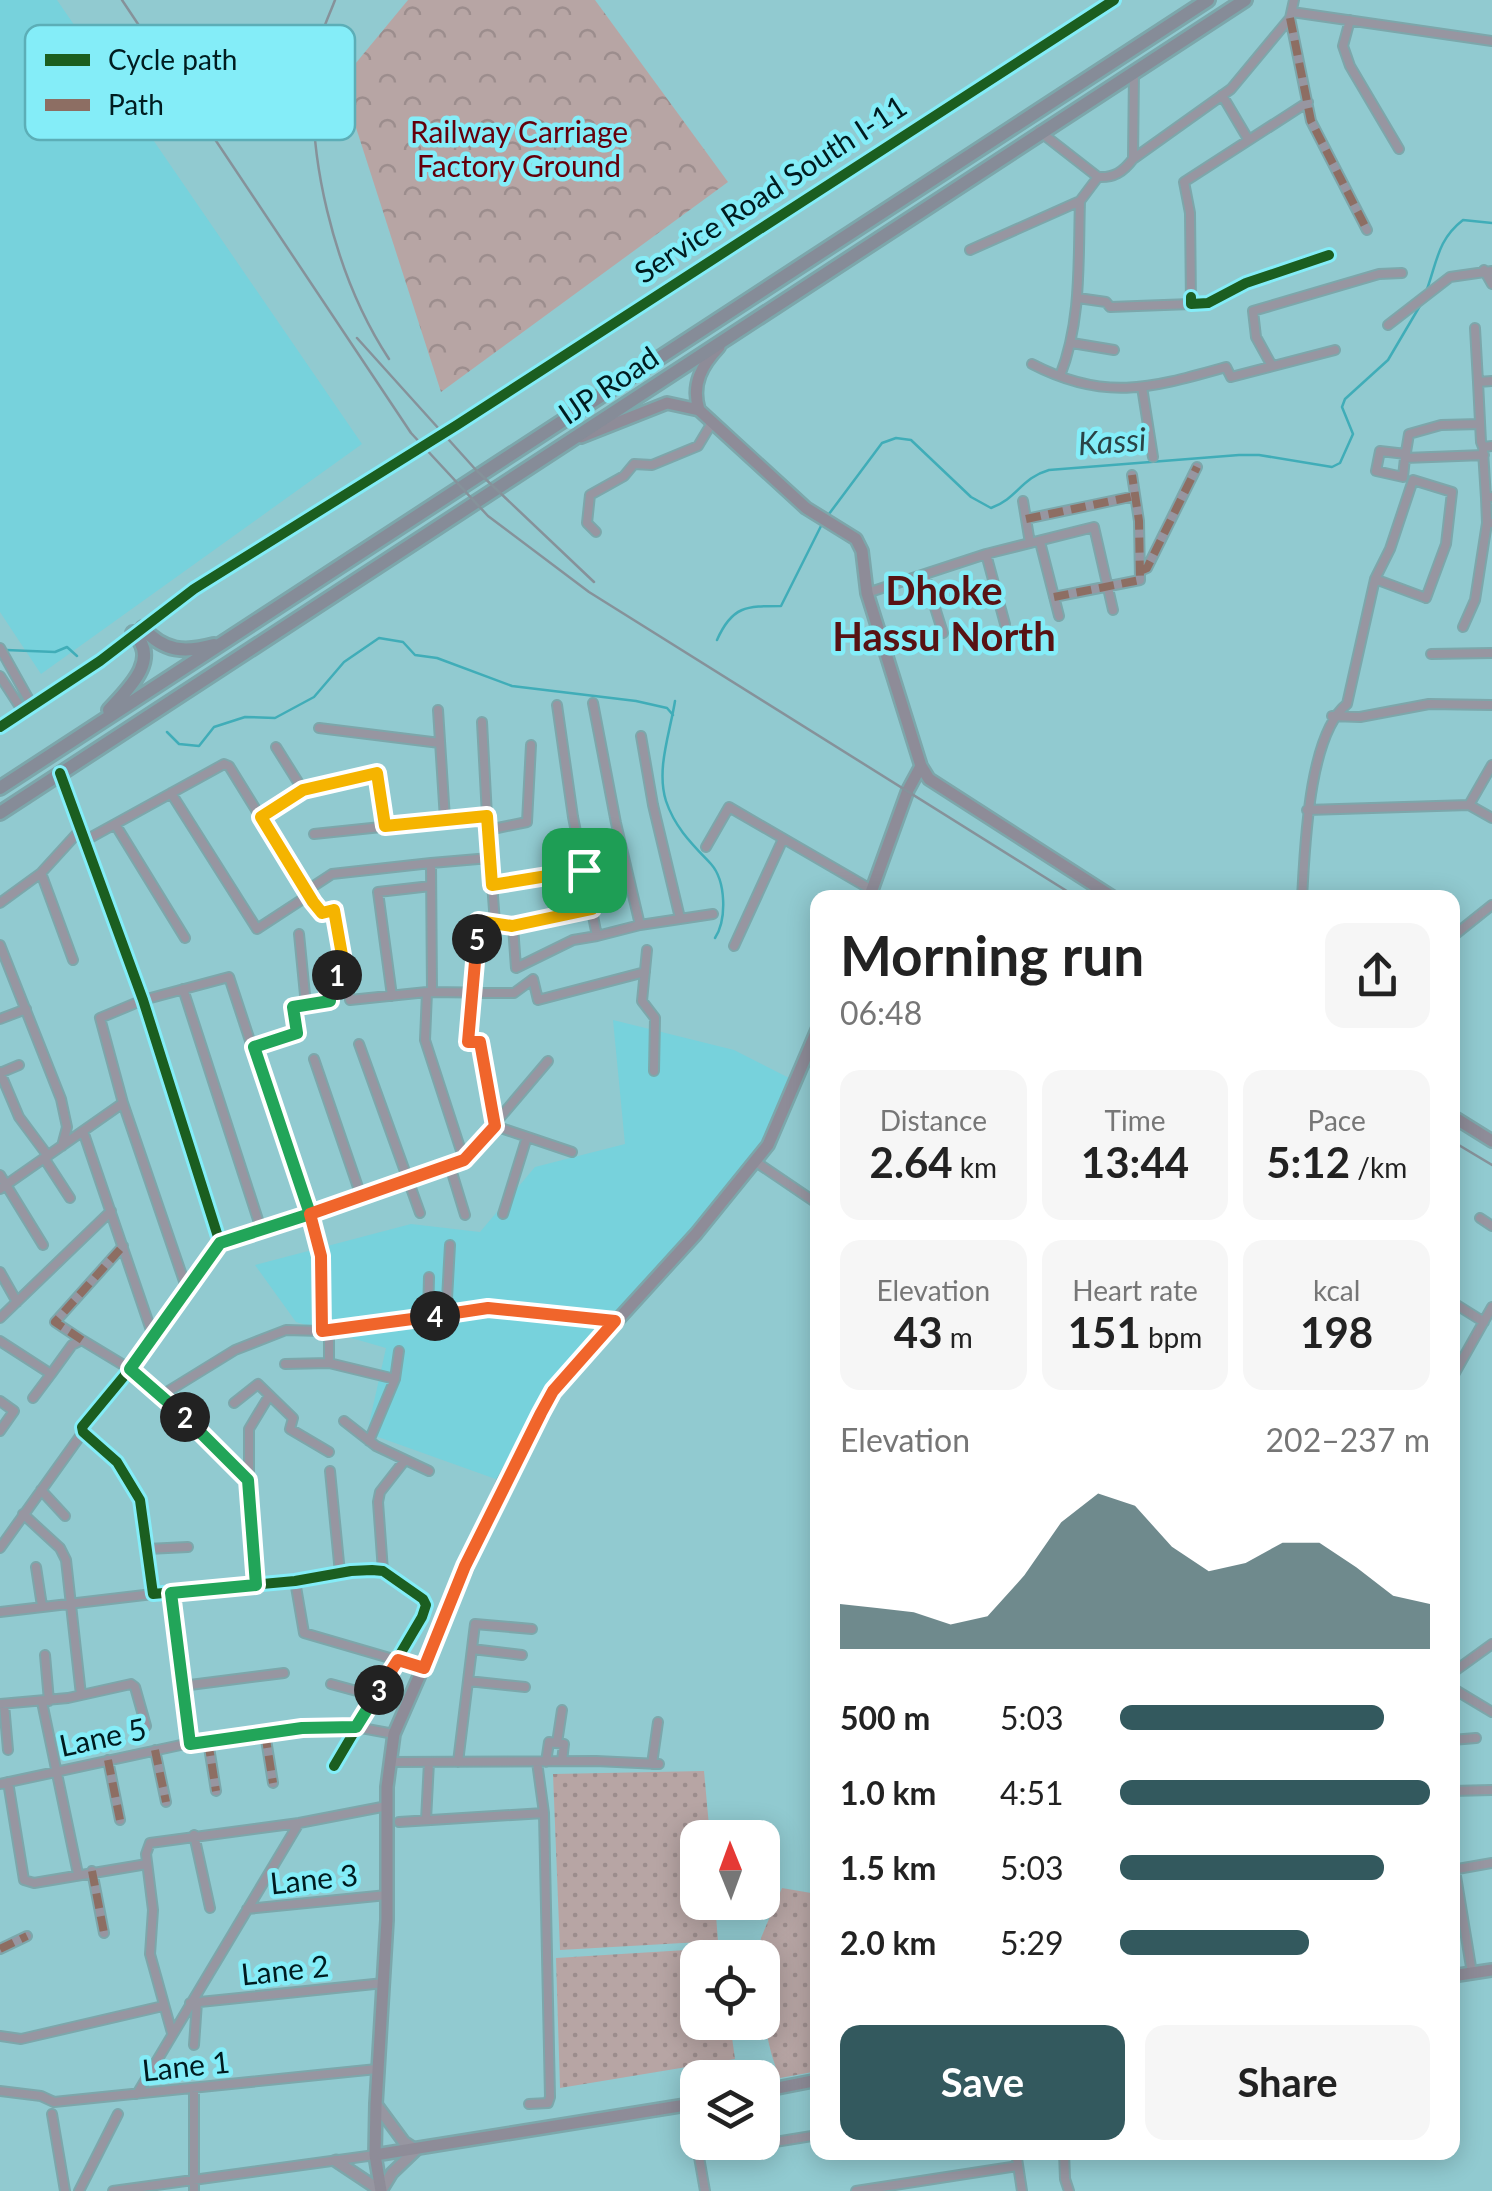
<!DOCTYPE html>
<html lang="en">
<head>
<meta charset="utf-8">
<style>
  :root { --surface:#fff; --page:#f6f6f6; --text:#222; --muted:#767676; --accent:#33595e }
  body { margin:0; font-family:Lato,sans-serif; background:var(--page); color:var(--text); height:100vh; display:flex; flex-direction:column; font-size:38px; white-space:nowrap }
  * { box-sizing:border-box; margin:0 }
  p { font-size:32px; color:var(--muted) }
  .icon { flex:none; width:55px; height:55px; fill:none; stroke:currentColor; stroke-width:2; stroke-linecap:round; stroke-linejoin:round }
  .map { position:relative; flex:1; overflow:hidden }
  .side { position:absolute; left:810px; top:890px; width:650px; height:1270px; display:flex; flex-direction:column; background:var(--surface); border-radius:20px; box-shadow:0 5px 25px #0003 }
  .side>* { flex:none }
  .needle { width:65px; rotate:359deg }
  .buttons { position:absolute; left:680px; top:1820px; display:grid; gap:20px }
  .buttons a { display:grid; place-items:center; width:100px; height:100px; border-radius:20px; background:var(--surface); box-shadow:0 5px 25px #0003; font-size:50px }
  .pin { position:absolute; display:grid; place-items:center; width:85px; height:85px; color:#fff; margin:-42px; border-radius:20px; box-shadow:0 5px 15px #0006 }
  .km { position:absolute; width:50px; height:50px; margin:-25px; border-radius:50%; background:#222; color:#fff; font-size:28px; line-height:50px; text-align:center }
  .round { display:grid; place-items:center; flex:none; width:105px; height:105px; border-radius:20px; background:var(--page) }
  .overview { display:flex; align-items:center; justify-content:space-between; height:170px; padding:0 30px }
  h1 { font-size:55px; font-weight:700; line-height:75px }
  .stats { display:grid; grid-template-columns:repeat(3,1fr); gap:15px; height:170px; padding:10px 30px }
  .stats div { display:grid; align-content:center; border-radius:20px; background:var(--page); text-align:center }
  .stats b { font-size:42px; font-weight:700 }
  .stats small { font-size:28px; font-weight:400 }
  .stats p { font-size:28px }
  .chart { height:280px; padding:20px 30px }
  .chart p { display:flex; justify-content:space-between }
  .chart svg { width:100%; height:180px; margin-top:10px; fill:var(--accent); opacity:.7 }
  .button { display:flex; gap:20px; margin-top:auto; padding:20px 30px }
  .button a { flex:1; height:115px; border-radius:20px; background:var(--accent); color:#fff; font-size:40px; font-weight:700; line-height:115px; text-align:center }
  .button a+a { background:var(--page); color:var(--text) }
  ul { padding:0 30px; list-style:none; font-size:32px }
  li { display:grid; grid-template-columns:160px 120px 1fr; align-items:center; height:75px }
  li i { height:25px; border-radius:12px; background:var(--accent) }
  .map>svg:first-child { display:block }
</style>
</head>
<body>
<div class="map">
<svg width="1492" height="2191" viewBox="0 0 1492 2191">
  <defs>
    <pattern id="grass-dots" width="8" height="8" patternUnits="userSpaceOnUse" patternTransform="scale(2.5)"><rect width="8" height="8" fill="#b7a5a4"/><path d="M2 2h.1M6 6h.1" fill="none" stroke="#9c8d8d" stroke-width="1.8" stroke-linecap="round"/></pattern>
    <pattern id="park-crowns" width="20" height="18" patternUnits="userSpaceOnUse" patternTransform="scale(2.5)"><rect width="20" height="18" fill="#b7a5a4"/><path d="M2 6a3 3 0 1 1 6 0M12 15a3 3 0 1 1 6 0" fill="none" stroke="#9c8d8d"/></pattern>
  </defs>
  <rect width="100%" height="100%" fill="#91cad0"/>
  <path fill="#77d2dc" d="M0,0H57L362,444L41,674L0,612Z
    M613,1020L734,1050L795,1081L768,1145L552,1390L504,1482L367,1433L386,1348L296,1322L255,1265L411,1224L480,1232L535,1167L625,1144Z"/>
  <path fill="url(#grass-dots)" d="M704,1771L710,1837L698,1838V1902L715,1903L718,1941L560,1950L553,1774Z
    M782,1888L817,1894L818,2071L780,2078C763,2039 762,1999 762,1958L758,1957L761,1938Z
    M719,1948L721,1957L698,1958V2022L730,2023L735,2059L560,2088L556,1958Z"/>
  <path fill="url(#park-crowns)" d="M408,0H595L728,182L441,392L341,81Z"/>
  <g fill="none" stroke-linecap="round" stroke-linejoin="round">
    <path stroke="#40adb8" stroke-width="2.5" d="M1426,292C1437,263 1437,240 1463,220L1492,223
      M826,518L882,443L896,438L911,440L971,497L991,508C1018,498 1021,478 1049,470L1239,455H1259L1332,467L1340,463L1353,434L1342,407L1345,399L1388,360L1421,304
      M717,640C732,606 746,606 781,606L822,524
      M6,650L55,652L67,647L77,656
      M675,701C670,733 656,769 666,801C675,828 693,845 711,864C726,881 727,919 715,938
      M167,732L179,744L199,746L214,727L245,717L275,718L314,697L344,662L379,638L403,642L415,655L437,658L512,686L636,701L667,708L673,715"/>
    <defs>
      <path id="minor" d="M1292,12L1492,41
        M1290,18L1311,121L1367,230
        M1350,20L1343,46L1350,66L1399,149
        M1222,95L1248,139
        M1308,102L1184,182L1190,213L1191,304L1208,303L1246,283L1329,255
        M1039,131L1098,177C1114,178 1123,172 1133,159L1134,72
        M1133,159L1231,89L1290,18L1294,0
        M970,250L1080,201L1098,177
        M1484,270L1492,284
        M1078,298L1106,302L1110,307L1191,304
        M1388,325L1450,277L1492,271
        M1475,328L1478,382L1492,381
        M1072,343L1114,350
        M1032,364C1105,402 1151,388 1226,367L1231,377L1335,350
        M1272,366L1256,337L1253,311L1379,274L1402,273
        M1060,376C1082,320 1078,260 1080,201
        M1478,382L1481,442L1483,447L1492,446
        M1142,387L1153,457
        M1480,424L1441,425L1409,434L1405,458L1484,455
        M1483,451L1486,498L1492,497
        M1405,458L1403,477L1376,471L1380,451L1406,454
        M1486,498L1487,523H1492
        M1023,501L1030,543
        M1026,519L1135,496
        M596,532L587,523L590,495L624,476L634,464L652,465L698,446L713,421
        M1040,542L1059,616
        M986,554L1005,624
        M1140,571L1147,568L1197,467
        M925,576L943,633
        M867,593L986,554L1094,527L1113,610
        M1054,597L1140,580L1139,521L1132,475
        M1463,627L1475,600L1487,523
        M0,648L33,707
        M1431,654L1492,653
        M0,676L24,713
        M593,703L616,823L640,925
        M438,710L445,819
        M1332,716L1360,717L1429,704L1492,705
        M0,727L100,661L194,589L457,425L1114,0
        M319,728L440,743
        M641,736L653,805L680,918
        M276,747L303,790
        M1492,765L1469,805L1492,818
        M60,773L143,1000L220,1243L130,1369L82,1427L83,1432L117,1462L140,1500L153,1594L295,1581L351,1571L372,1570L383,1571L423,1599L426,1605L422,1617L334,1766
        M171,793L257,929L309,895
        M1307,810L1469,805
        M261,817L303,790L377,773L385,826
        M115,824L185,938
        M488,825V830L527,822L531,745
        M488,830L495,923L478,921L468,1042L480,1041L495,1126L572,1152
        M314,834L487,816L482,722
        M86,840L224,764L229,766L313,902L322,913L335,910L350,1000L427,992L514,993L533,979L538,1000L645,972
        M706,847L729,807L872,890
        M41,873L73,960
        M492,885L584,870
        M306,891L332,874L431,863
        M1302,898C1305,849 1308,735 1347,704L1375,579L1390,549L1413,480L1452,492L1446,544L1426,598L1375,579
        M0,903L41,873L82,828
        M495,923L499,927L513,926L592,909
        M513,926L516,968L573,940L597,936L573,817L557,705
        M299,934L306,1005
        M597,936L640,925L713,914
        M1452,937L1492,905
        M0,945L61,1099L67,1127L62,1146
        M734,946L783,839
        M647,950L642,1001L655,1018L654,1071
        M183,989L261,1229
        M427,992L425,1040L464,1160
        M432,992L431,863L490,858
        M392,996L378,892L431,886
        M0,1019L26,1009
        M359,1044L420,1213
        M254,1047L297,1033L293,1007L331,1001L327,978L345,972
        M314,1059L361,1196
        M0,1072L19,1117L48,1156
        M0,1073L19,1065
        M83,1131L153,1336
        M44,1158L70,1198
        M756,1162L818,1204
        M450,1166L465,1215
        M0,1175L43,1245
        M0,1189L123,1103
        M503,1214L527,1137
        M1480,1218L1492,1226
        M220,1243L464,1160L548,1061
        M450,1245L447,1299L453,1313
        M0,1272L17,1302
        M186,1287L123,1103L100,1018L143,1000L229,977L321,1256V1331
        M1452,1302L1484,1322
        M428,1317L429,1277
        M0,1318L111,1211
        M82,1340L55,1322L123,1246
        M0,1341L51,1374L72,1345L82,1340L130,1369L162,1395L249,1481
        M329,1363V1330
        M285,1364L329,1363L395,1379
        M1452,1378L1492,1307
        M162,1395L235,1350L286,1330L321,1331L384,1324L488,1308L615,1321
        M33,1398L51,1374
        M0,1401L14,1411L0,1431
        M234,1403L258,1384L293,1418L290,1429L329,1452
        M344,1421L376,1446L429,1471
        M369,1441L395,1379L399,1351
        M330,1471L340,1573
        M41,1490L65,1516
        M23,1514L60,1548L66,1560L81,1695
        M0,1548L83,1432
        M147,1549L188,1547
        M36,1567L42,1606
        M383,1571L378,1502L380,1492L405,1460
        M295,1581L304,1633L424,1668
        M256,1585L249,1481V1429L269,1396
        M171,1593L190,1743
        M0,1612L153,1594
        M472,1649L522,1655
        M45,1655L49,1701
        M1452,1673L1492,1644
        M468,1681L525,1687
        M331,1684L375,1696
        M182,1686L284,1673
        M1452,1688L1492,1712
        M42,1702L78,1874
        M0,1704L68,1698L131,1684L135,1687L146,1726
        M4,1704L8,1750
        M265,1733L273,1783
        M1452,1740L1476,1738
        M208,1741L216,1791
        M557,1743L562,1710
        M155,1750L166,1802
        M108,1760L120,1820
        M389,1762L596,1761L659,1764
        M458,1762L475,1624L532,1629
        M546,1762L549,1742L564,1744L562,1761
        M652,1764L658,1722
        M8,1782L24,1880L34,1883L147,1864
        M0,1784L190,1743L302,1729L356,1727L394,1734
        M1452,1791L1492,1790
        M426,1820L429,1762
        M399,1822L544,1813
        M194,1835L210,1908
        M1452,1870L1492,1863
        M1455,1870L1472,1973
        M92,1871L104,1933
        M247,1909L387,1895
        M0,1949L27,1936
        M190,2003L384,1983
        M172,2033L150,1954L153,1910L146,1854L150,1843L299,1823L387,1806
        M0,2036L21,2039L163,2006
        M194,2045L197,2002
        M0,2091L41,2096L54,2102L377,2069
        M137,2094L299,1823
        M529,2104L548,2103L550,2097L544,1813L537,1762
        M52,2114L65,2191
        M1016,2152L1022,2191
        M1064,2152L1065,2179L1069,2191
        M79,2191L118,2114
        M113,2191L375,2155
        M194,2191V2089
        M705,2191L699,2157L701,2154L818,2135
        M856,2191L1018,2166"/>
      <path id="tertiary" d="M336,2161L381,2191L392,2173L416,2150L404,2142L376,2104"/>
      <path id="secondary" d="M699,410C691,384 702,365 719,347
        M581,437L667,403L699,410L806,508L856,539L862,551L867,593L921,766L929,779L1114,898
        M869,898L908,790L921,766
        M1452,1116L1492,1141
        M1452,1976L1492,1970
        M762,2091L818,2080
        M375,2155L698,2103
        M381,2191L375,2155L376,2104L387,1920V1787L394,1734L504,1482L553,1391L696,1234L768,1145L818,1028"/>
      <path id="trunk" d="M143,628C164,652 185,653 214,645
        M109,710C127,690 162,659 133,633
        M0,788L1208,0
        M0,813L1245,0"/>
    </defs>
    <use href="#minor" stroke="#7ca7ab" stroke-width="12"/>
    <use href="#tertiary" stroke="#7ca7ab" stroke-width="15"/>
    <use href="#secondary" stroke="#7ca7ab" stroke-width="16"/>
    <use href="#trunk" stroke="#7ca7ab" stroke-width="18"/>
    <use href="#minor" stroke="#9796a1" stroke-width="8"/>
    <use href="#tertiary" stroke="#9796a1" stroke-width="10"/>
    <use href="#secondary" stroke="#8e8c98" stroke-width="11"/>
    <use href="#trunk" stroke="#868c98" stroke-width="12"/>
    <path stroke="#86929a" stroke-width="2.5" d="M122,0L411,433L488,516L589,592L1078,898
      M335,0C329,16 320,34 317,51C302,148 335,277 389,359
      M357,338L476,470L594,582
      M1452,1141L1492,1165"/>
    <path stroke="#8d6e63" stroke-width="8" stroke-dasharray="15 8" stroke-linecap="butt" d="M1290,18L1311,121L1367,230
      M1026,519L1135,496
      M1140,571L1147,568L1197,467
      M1054,597L1140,580L1139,521L1132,475
      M82,1340L55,1322L123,1246
      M265,1733L273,1783
      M208,1741L216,1791
      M155,1750L166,1802
      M108,1760L120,1820
      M92,1871L104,1933
      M0,1949L27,1936"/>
    <defs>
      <path id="cycleway" d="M1191,297V304L1208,303L1246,283L1329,255
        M0,727L100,661L194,589L457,425L1114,0
        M60,773L143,1000L220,1243L130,1369L82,1427L83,1432L117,1462L140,1500L153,1594L295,1581L351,1571L372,1570L383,1571L423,1599L426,1605L422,1617L334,1766"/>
    </defs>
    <use href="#cycleway" stroke="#84edf8" stroke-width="16"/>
    <use href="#cycleway" stroke="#1b5e20" stroke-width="10"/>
  </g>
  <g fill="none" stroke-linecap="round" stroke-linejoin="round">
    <defs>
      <path id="split-1" d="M337,975L345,972L334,910L322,913L313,902L261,817L303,790L377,773L385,826L487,816L492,885L584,870"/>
      <path id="split-2" d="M185,1417L130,1369L220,1243L310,1214L254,1047L297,1033L293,1007L330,1001L326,978L337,975"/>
      <path id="split-3" d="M185,1417L248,1480L256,1585L171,1593L190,1744L302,1728L356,1727L379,1690"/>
      <path id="split-4" d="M379,1690L398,1660L424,1668L465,1566L541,1413L553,1391L615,1321L488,1308L435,1316"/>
      <path id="split-5" d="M435,1316L322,1331L321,1256L310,1214L464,1160L495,1126L480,1042H468L477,939"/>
      <path id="split-6" d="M477,939L478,921L512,926L592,909L584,870"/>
    </defs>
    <use href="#split-1" stroke="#fff" stroke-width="20"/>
    <use href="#split-2" stroke="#fff" stroke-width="20"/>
    <use href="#split-3" stroke="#fff" stroke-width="20"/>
    <use href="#split-4" stroke="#fff" stroke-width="20"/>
    <use href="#split-5" stroke="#fff" stroke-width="20"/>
    <use href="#split-6" stroke="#fff" stroke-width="20"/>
    <use href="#split-1" stroke="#f5b400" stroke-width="12"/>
    <use href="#split-2" stroke="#22a559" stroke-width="12"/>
    <use href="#split-3" stroke="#22a559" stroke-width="12"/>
    <use href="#split-4" stroke="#f0652b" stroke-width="12"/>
    <use href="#split-5" stroke="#f0652b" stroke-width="12"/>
    <use href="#split-6" stroke="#f5b400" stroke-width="12"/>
  </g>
  <g text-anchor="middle" stroke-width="9" stroke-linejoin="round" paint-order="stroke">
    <g font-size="30" fill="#65000b" stroke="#84edf8">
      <text x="519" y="143">Railway Carriage<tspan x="519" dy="34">Factory Ground</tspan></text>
    </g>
    <g font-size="30" fill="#001c20" stroke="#84edf8">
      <text transform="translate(771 190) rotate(-33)" y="10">Service Road South I-11</text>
      <text transform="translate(609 386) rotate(-34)" y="10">IJP Road</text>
      <text transform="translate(103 1738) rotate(-12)" y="10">Lane 5</text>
      <text transform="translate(314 1880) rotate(-6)" y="10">Lane 3</text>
      <text transform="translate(285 1971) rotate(-6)" y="10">Lane 2</text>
      <text transform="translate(186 2067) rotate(-6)" y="10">Lane 1</text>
    </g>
    <g font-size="32" font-style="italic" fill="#2a4447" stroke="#84edf8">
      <text transform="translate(1112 442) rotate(-4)" y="11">Kassi</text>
    </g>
    <g font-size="40" font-weight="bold" fill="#581314" stroke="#84edf8">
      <text x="944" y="605">Dhoke<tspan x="944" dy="46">Hassu North</tspan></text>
    </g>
  </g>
  <rect x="25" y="25" width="330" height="115" rx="15" fill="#84edf8" stroke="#5caeb7" stroke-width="2.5"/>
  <rect x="45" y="54" width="45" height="12" fill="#1b5e20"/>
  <rect x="45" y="99" width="45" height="12" fill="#8d6e63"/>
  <g font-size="28" fill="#001c20">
    <text x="108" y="70">Cycle path</text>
    <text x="108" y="115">Path</text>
  </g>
</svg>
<div class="buttons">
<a><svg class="needle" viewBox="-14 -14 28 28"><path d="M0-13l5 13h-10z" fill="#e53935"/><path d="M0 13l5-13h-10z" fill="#767676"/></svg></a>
<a><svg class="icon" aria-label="locate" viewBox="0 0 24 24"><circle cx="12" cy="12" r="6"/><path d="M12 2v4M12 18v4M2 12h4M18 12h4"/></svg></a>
<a><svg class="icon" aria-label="layers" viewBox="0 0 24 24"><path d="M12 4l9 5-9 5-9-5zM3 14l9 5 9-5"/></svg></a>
</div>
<div class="pin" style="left:584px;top:870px;background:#1e9e55"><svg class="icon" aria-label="arrive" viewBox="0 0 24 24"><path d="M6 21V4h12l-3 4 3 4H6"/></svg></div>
<b class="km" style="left:337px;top:975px">1</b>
<b class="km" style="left:185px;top:1417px">2</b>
<b class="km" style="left:379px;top:1690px">3</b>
<b class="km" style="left:435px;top:1316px">4</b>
<b class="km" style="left:477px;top:939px">5</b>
<section class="side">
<div class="overview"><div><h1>Morning run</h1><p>06:48</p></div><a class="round"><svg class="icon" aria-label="share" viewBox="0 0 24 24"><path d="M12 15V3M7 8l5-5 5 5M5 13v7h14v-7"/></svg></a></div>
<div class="stats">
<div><p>Distance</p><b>2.64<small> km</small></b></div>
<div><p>Time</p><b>13:44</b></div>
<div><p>Pace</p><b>5:12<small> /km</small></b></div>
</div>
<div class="stats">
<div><p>Elevation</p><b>43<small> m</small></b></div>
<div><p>Heart rate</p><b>151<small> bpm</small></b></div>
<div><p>kcal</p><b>198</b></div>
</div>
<div class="chart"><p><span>Elevation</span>202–237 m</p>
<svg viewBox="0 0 160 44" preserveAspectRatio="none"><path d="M0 44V33L10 34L20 35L30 38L40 36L50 26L60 13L70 6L80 9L90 19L100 25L110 23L120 18L130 18L140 24L150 31L160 33V44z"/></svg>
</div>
<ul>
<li><b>500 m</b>5:03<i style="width:85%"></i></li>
<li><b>1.0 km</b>4:51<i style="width:100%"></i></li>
<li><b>1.5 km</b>5:03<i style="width:85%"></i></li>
<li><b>2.0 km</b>5:29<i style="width:61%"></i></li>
</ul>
<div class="button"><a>Save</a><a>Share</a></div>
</section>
</div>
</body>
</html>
